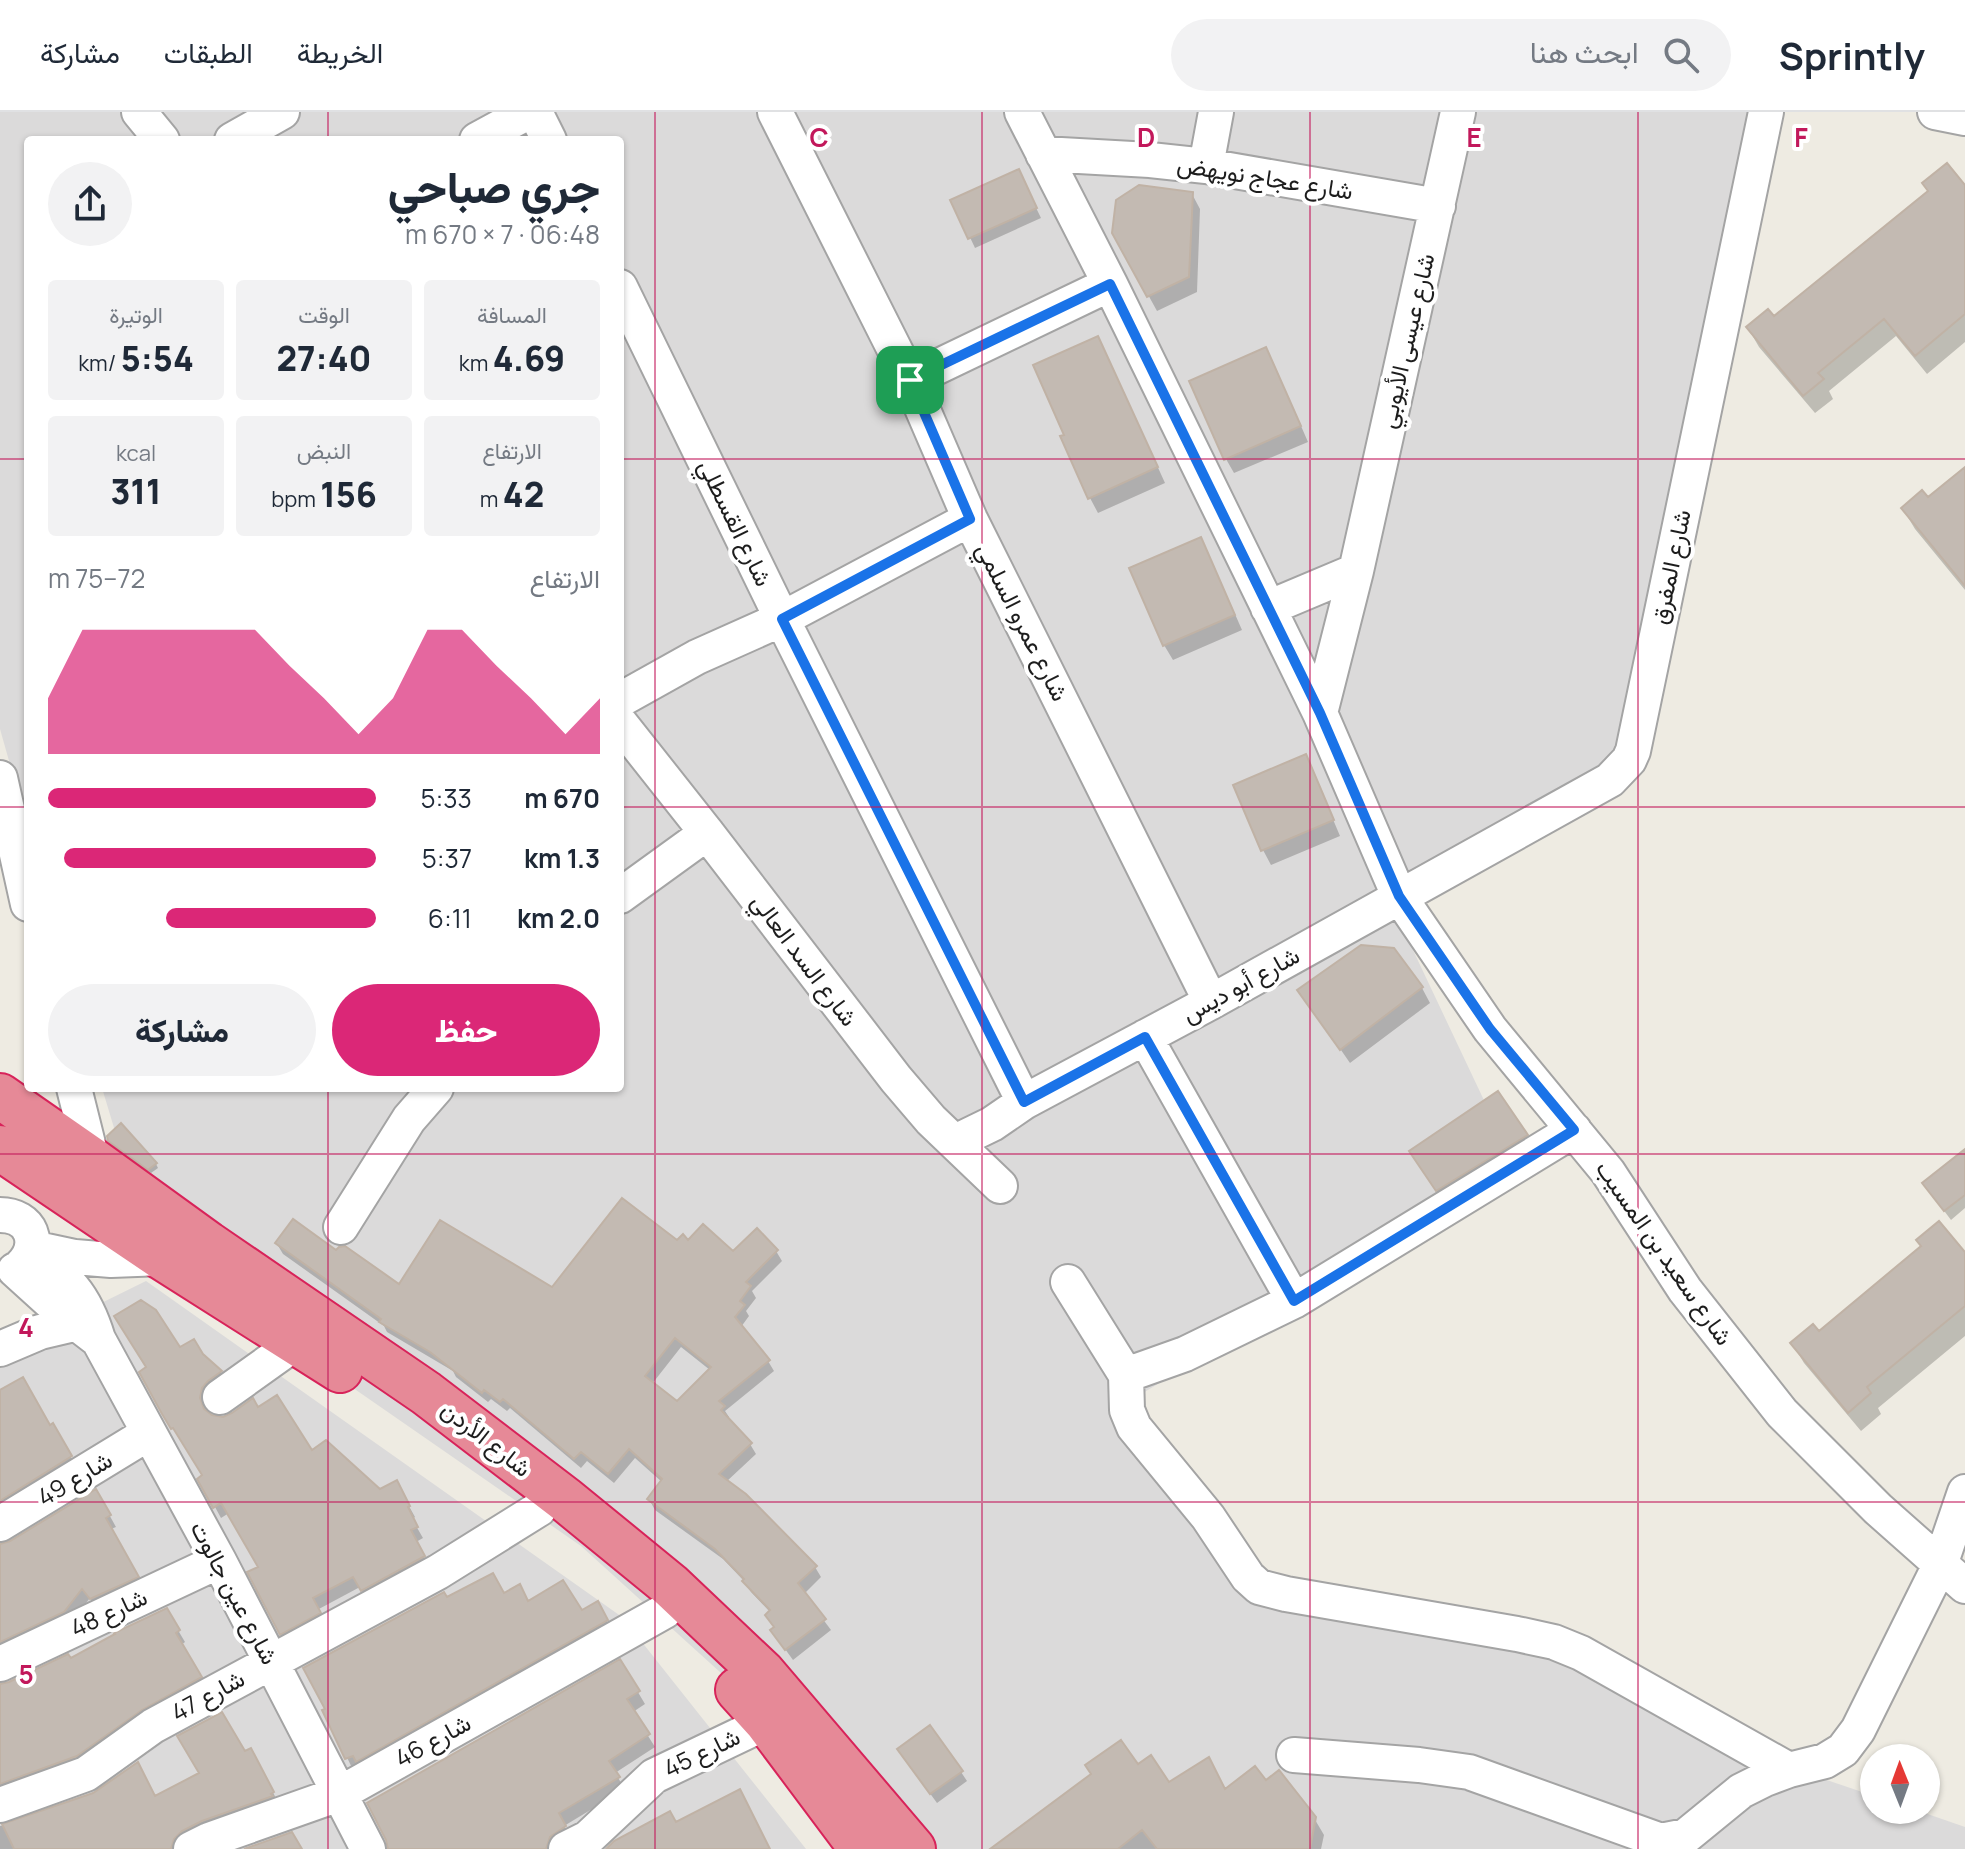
<!DOCTYPE html>
<html lang="ar">
<head>
<meta charset="utf-8">
<style>
  :root { --surface:#fff; --page:#f2f2f3; --text:#1f2937; --muted:#747a83; --line:#e0e1e3; --accent:#db2777 }
  body { margin:0; font-family:Manrope,Vazirmatn,sans-serif; background:var(--page); color:var(--text); direction:rtl; height:100vh; display:flex; flex-direction:column; font-size:30px; white-space:nowrap }
  * { box-sizing:border-box; margin:0 }
  p { font-size:26px; color:var(--muted) }
  .icon { flex:none; width:44px; height:44px; fill:none; stroke:currentColor; stroke-width:2; stroke-linecap:round; stroke-linejoin:round }
  .map { position:relative; flex:1; overflow:hidden; direction:ltr }
  .sheet { position:absolute; left:24px; top:24px; width:600px; height:956px; display:flex; flex-direction:column; background:var(--surface); border-radius:8px; box-shadow:0 2px 6px #0004; direction:rtl }
  .sheet>* { flex:none }
  .needle { width:52px; rotate:359deg }
  .tools { position:absolute; left:1860px; top:1632px; display:grid; gap:16px }
  .tools a { display:grid; place-items:center; width:80px; height:80px; border-radius:50%; background:var(--surface); box-shadow:0 2px 6px #0004; font-size:40px }
  .pin { position:absolute; display:grid; place-items:center; width:68px; height:68px; color:#fff; margin:-34px; border-radius:16px; box-shadow:0 4px 12px #0006 }
  .round { display:grid; place-items:center; flex:none; width:84px; height:84px; border-radius:42px; background:var(--page) }
  .overview { display:flex; align-items:center; justify-content:space-between; height:136px; padding:0 24px }
  h1 { font-size:44px; font-weight:800; line-height:60px }
  .metrics { display:grid; grid-template-columns:repeat(3,1fr); gap:12px; height:136px; padding:8px 24px }
  .metrics div { display:grid; align-content:center; border-radius:8px; background:var(--page); text-align:center }
  .metrics b { font-size:34px; font-weight:800 }
  .metrics small { font-size:22px; font-weight:400 }
  .metrics p { font-size:22px }
  .chart { height:224px; padding:16px 24px }
  .chart p { display:flex; justify-content:space-between }
  .chart svg { width:100%; height:144px; margin-top:8px; fill:var(--accent); opacity:.7 }
  .primary-button { display:flex; gap:16px; margin-top:auto; padding:16px 24px }
  .primary-button a { flex:1; height:92px; border-radius:48px; background:var(--accent); color:#fff; font-size:32px; font-weight:800; line-height:92px; text-align:center }
  .primary-button a+a { background:var(--page); color:var(--text) }
  ul { padding:0 24px; list-style:none; font-size:26px }
  li { display:grid; grid-template-columns:128px 96px 1fr; align-items:center; height:60px }
  li i { height:20px; border-radius:10px; background:var(--accent) }
  header { display:flex; align-items:center; gap:48px; box-sizing:border-box; height:112px; padding:0 40px; background:var(--surface); border-bottom:2px solid var(--line) }
  header strong { font-size:38px }
  nav { display:flex; gap:44px; margin-inline-start:auto; font-size:28px }
  .search { width:560px; height:72px; background:var(--page); display:flex; align-items:center; gap:20px; box-sizing:border-box; padding:0 28px; border-radius:44px; color:var(--muted); font-size:30px }
  .map>svg:first-child { display:block }
</style>
</head>
<body>
<header>
<strong>Sprintly</strong>
<div class="search"><svg class="icon" aria-label="search" viewBox="0 0 24 24"><circle cx="10" cy="10" r="6"/><path d="M15 15l6 6"/></svg>ابحث هنا</div>
<nav><a>الخريطة</a><a>الطبقات</a><a>مشاركة</a></nav>
</header>
<div class="map">
<svg width="1965" height="1737" viewBox="0 0 1965 1737">
  <rect width="100%" height="100%" fill="#eeebe2"/>
  <path fill="#dbdada" d="M0,0H1776L1627,646L1395,800L1516,1056L1113,1299L1258,1467L1572,1546L1735,1637L1874,1684V1698H1916L1965,1715V1737H877L807,1639L581,1434L150,1135L102,976H620V28H28V716L0,617Z
    M146,1169L622,1505L806,1737H0V1241Z"/>
  <path fill="#0003" fill-rule="evenodd" d="M1023,69L1041,106L975,136L953,89Z
    M1965,76V230L1927,262L1896,224L1829,279L1833,287L1815,301L1759,235L1748,216L1773,207Z
    M1192,82L1200,97L1197,180L1157,199L1114,121Z
    M1266,237L1274,252L1308,330L1234,361L1226,347Z
    M1106,241L1165,371L1098,401L1090,386L1067,324Z
    M1965,358V478L1915,417L1903,397L1928,388Z
    M1200,428L1209,443L1242,518L1173,548L1164,533Z
    M1313,660L1340,724L1271,753L1263,738Z
    M1393,838L1422,876L1430,891L1350,951L1300,879Z
    M121,1014L156,1052L158,1056L151,1061L112,1033L110,1028Z
    M1526,1024L1535,1038L1446,1093L1420,1055Z
    M1965,1039V1096L1951,1108L1924,1072Z
    M677,1130L688,1131L733,1142L776,1139L782,1149L752,1179L756,1186L746,1199L749,1204L741,1215L768,1249L774,1259L725,1299L729,1305L728,1307L750,1332L756,1342L726,1370L815,1455L821,1465L804,1482L831,1518L793,1548L772,1519L776,1517L771,1501L751,1480L744,1469L723,1447L655,1398L649,1387L662,1370L635,1346L614,1371L587,1349L581,1356L510,1296L507,1299L491,1287L488,1290L456,1265L453,1259L387,1220L384,1214L283,1142L277,1132L336,1141L400,1175L553,1178ZM681,1235L710,1258L677,1292L652,1272Z
    M1923,1135L1965,1143V1224L1878,1296L1881,1302L1861,1319L1804,1251L1792,1231L1818,1221Z
    M179,1238L202,1243L221,1260L227,1271L208,1288L206,1301L223,1307L257,1298L312,1341L380,1379L396,1371L415,1405L412,1407L423,1426L416,1430L430,1456L368,1489L360,1475L317,1498L325,1512L288,1533L281,1522L261,1455L229,1401L221,1406L215,1395L205,1364L163,1301Z
    M0,1280L49,1315L52,1313L77,1356L0,1404Z
    M96,1379L116,1415L111,1417L144,1476L98,1498L90,1486L70,1511L0,1544V1434L10,1431Z
    M503,1483L528,1491L581,1500L597,1492L613,1521L353,1658L325,1599L446,1488Z
    M166,1498L185,1530L181,1533L207,1576L83,1655L0,1685V1573L70,1549Z
    M620,1550L645,1592L633,1600L655,1635L615,1661L625,1677L564,1714L571,1727L557,1737H390Z
    M245,1642L257,1650L279,1692L180,1737H0V1714L155,1686Z
    M905,1647L961,1660L967,1669L937,1691Z
    M1137,1655L1168,1673L1225,1679L1266,1670L1314,1706L1324,1723L1321,1737H1007Z"/>
  <path fill="#c3bab2" stroke="#c0b2a5" stroke-width="2" fill-rule="evenodd" d="M1947,51L1965,73V202L1915,244L1884,207L1818,261L1824,267L1803,284L1746,215L1768,197L1774,204L1928,79L1922,71Z
    M1019,57L1037,96L968,127L950,88Z
    M1139,73L1193,80L1189,165L1147,185L1112,121L1116,88Z
    M1098,224L1158,355L1088,387L1060,324L1064,323L1033,253Z
    M1266,235L1301,314L1224,348L1189,269Z
    M1965,355V474L1901,396L1922,378L1928,385Z
    M1201,425L1235,503L1163,534L1129,456Z
    M1306,642L1334,708L1261,739L1233,673Z
    M1361,833L1394,836L1423,875L1340,938L1297,878Z
    M1498,979L1528,1023L1436,1079L1409,1039Z
    M121,1011L157,1051L148,1058L108,1029L107,1024Z
    M1965,1037V1083L1944,1099L1922,1071Z
    M622,1086L677,1128L683,1122L688,1128L703,1112L733,1139L757,1116L778,1138L746,1170L751,1174L740,1189L745,1193L735,1205L770,1248L719,1289L725,1294L721,1298L752,1331L719,1362L746,1382L817,1454L798,1471L826,1507L785,1538L770,1518L774,1515L765,1503L770,1498L742,1469L744,1467L715,1437L647,1387L662,1367L629,1337L608,1362L581,1340L574,1347L503,1287L500,1290L484,1278L482,1281L430,1240L379,1210L381,1207L275,1131L293,1107L336,1138L339,1135L345,1134L399,1172L440,1108L552,1175ZM675,1226L711,1255L677,1289L645,1264Z
    M1939,1109L1965,1140V1194L1867,1275L1871,1281L1848,1301L1790,1231L1813,1212L1819,1219L1921,1134L1916,1128Z
    M141,1188L156,1198L180,1235L194,1227L203,1242L222,1259L208,1269L202,1276L200,1286L204,1297L212,1303L223,1305L232,1301L253,1286L258,1295L277,1283L312,1338L326,1328L380,1377L397,1368L410,1394L408,1395L418,1415L411,1418L425,1444L361,1479L353,1465L313,1486L321,1501L280,1523L247,1460L258,1455L221,1391L213,1396L197,1367L202,1363L173,1316L171,1317L162,1302L139,1260L146,1255L114,1204Z
    M23,1265L50,1313L53,1311L72,1344L0,1389V1278Z
    M96,1377L111,1403L106,1406L139,1465L90,1487L82,1477L64,1500L0,1530V1432L10,1429Z
    M493,1461L504,1481L520,1472L528,1489L563,1468L582,1498L598,1489L608,1508L356,1650L353,1644L345,1647L322,1598L325,1597L303,1556L444,1480L447,1485Z
    M167,1496L180,1518L176,1521L202,1565L142,1598L77,1644L0,1672V1572L9,1570L68,1542L71,1546L115,1522L114,1521Z
    M620,1547L640,1579L627,1587L650,1622L609,1649L620,1665L559,1701L566,1714L550,1725L546,1737H388L386,1728L367,1691Z
    M222,1600L245,1639L251,1636L274,1680L271,1682L273,1684L202,1709L182,1719L174,1727L171,1737H14L2,1712L93,1681L138,1650L155,1684L199,1661L177,1624Z
    M930,1613L963,1659L930,1682L897,1637Z
    M1121,1628L1138,1652L1151,1643L1169,1670L1209,1645L1225,1677L1255,1654L1266,1668L1279,1658L1316,1705L1310,1737H1157L1142,1718L1118,1737H990L1091,1662L1085,1653Z
    M740,1677L770,1737H606L614,1729L670,1699L676,1710Z
    M292,1720L302,1737H244Z"/>
  <g fill="none" stroke-linecap="round" stroke-linejoin="round">
    <defs>
      <path id="minor" d="M139,0L162,28
        M535,0L549,28
        M775,0L910,268L970,407L1211,890
        M1022,0L1110,172L1320,601L1399,784L1490,917L1608,1060L1685,1178L1782,1301L1878,1397L1965,1474
        M1935,0L1965,6
        M232,28L282,0
        M477,28L528,0
        M1043,42L1150,48L1206,54L1438,94
        M1206,54L1216,0
        M620,175L782,507L1024,990
        M910,268L1110,172
        M1268,496L1356,459
        M620,588L697,545L782,507L970,407
        M1320,601L1356,459L1458,0
        M620,611L707,721L896,967L931,1008L1000,1074
        M0,666L28,792
        M620,784L707,721
        M1145,925L1294,1189
        M74,976L92,1048
        M955,1030L992,1012L1024,990L1211,890L1610,668L1629,648L1633,639L1766,0
        M0,1103C31,1103 43,1132 21,1154
        M341,1115L409,1007L436,976
        M33,1136L75,1145L111,1148L163,1146
        M31,1139C68,1168 84,1181 98,1227L219,1449L368,1737
        M15,1158L58,1197L97,1227
        M1068,1170L1126,1263L1127,1298L1134,1315L1208,1405L1248,1465L1259,1475L1286,1482L1517,1522L1554,1530L1581,1541L1789,1658
        M0,1237L40,1220L91,1208
        M1126,1263L1185,1242L1294,1189L1574,1018
        M220,1285L297,1230
        M0,1412L149,1321
        M0,1552L219,1449
        M1294,1643L1419,1653L1469,1660L1661,1729L1686,1724L1741,1679L1765,1667L1789,1658L1825,1649L1843,1638L1858,1618L1940,1453L1965,1380
        M0,1693L86,1662L153,1614L438,1460L539,1397
        M191,1737L209,1728L339,1682L665,1499
        M566,1737L588,1726L654,1664L767,1610"/>
      <path id="highway" d="M0,984L92,1048L208,1132L426,1281L566,1388L670,1473L763,1561L913,1737
        M0,1036L163,1146L340,1258
        M738,1578L767,1610L862,1737"/>
    </defs>
    <use href="#minor" stroke="#a4a4a4" stroke-width="38"/>
    <use href="#highway" stroke="#d8235a" stroke-width="48"/>
    <use href="#minor" stroke="#fff" stroke-width="34"/>
    <use href="#highway" stroke="#e68997" stroke-width="44"/>
  </g>
  <g fill="none" stroke-linecap="round" stroke-linejoin="round">
    <defs>
      <path id="route" d="M1110,172L1320,601L1399,784L1490,917L1574,1018L1294,1189L1145,925L1024,990L782,507L970,407L910,268Z"/>
    </defs>
    <use href="#route" stroke="#fff" stroke-width="16"/>
    <use href="#route" stroke="#1a73e8" stroke-width="10"/>
  </g>
  <path fill="none" stroke="#c2185b" stroke-width="2" stroke-opacity="0.55" d="M328,0V28M655,0V1737M982,0V1737M1310,0V1737M1638,0V1737M0,347H28M620,347H1965M0,695H28M620,695H1965M328,976V1737M0,1042H1965M0,1390H1965"/>
  <g text-anchor="middle" stroke-width="8" stroke-linejoin="round" paint-order="stroke">
    <g font-size="24" fill="#1d1d1d" stroke="#fff">
      <text transform="translate(1265 66) rotate(9)" y="8">شارع عجاج نويهض</text>
      <text transform="translate(1407 229) rotate(-77)" y="8">شارع عيسى الأيوبي</text>
      <text transform="translate(735 411) rotate(64)" y="8">شارع القسطلي</text>
      <text transform="translate(1671 455) rotate(-78)" y="8">شارع المفرق</text>
      <text transform="translate(1022 510) rotate(63)" y="8">شارع عمرو السلمي</text>
      <text transform="translate(804 848) rotate(53)" y="8">شارع السد العالي</text>
      <text transform="translate(1241 873) rotate(-29)" y="8">شارع أبو ديس</text>
      <text transform="translate(1664 1141) rotate(55)" y="8">شارع سعيد بن المسيب</text>
      <text transform="translate(486 1327) rotate(38)" y="8">شارع الأردن</text>
      <text transform="translate(75 1367) rotate(-31)" y="8">شارع 49</text>
      <text transform="translate(234 1481) rotate(62)" y="8">شارع عين جالوت</text>
      <text transform="translate(109 1501) rotate(-25)" y="8">شارع 48</text>
      <text transform="translate(208 1584) rotate(-29)" y="8">شارع 47</text>
      <text transform="translate(433 1629) rotate(-29)" y="8">شارع 46</text>
      <text transform="translate(702 1641) rotate(-26)" y="8">شارع 45</text>
    </g>
  </g>
  <g font-size="26" text-anchor="middle" font-weight="bold" fill="#c2185b" stroke="#fff" stroke-width="8" stroke-linejoin="round" paint-order="stroke">
    <text x="819" y="35">C</text>
    <text x="1146" y="35">D</text>
    <text x="1474" y="35">E</text>
    <text x="1801" y="35">F</text>
    <text x="26" y="1225">4</text>
    <text x="26" y="1572">5</text>
  </g>
</svg>
<div class="tools">
<a><svg class="needle" viewBox="-14 -14 28 28"><path d="M0-13l5 13h-10z" fill="#e53935"/><path d="M0 13l5-13h-10z" fill="#747a83"/></svg></a>
</div>
<div class="pin" style="left:910px;top:268px;background:#1e9e55"><svg class="icon" aria-label="arrive" viewBox="0 0 24 24"><path d="M6 21V4h12l-3 4 3 4H6"/></svg></div>
<section class="sheet">
<div class="overview"><div><h1>جري صباحي</h1><p>06:48 · 7 × 670 m</p></div><a class="round"><svg class="icon" aria-label="share" viewBox="0 0 24 24"><path d="M12 15V3M7 8l5-5 5 5M5 13v7h14v-7"/></svg></a></div>
<div class="metrics">
<div><p>المسافة</p><b>4.69<small> km</small></b></div>
<div><p>الوقت</p><b>27:40</b></div>
<div><p>الوتيرة</p><b>5:54<small> /km</small></b></div>
</div>
<div class="metrics">
<div><p>الارتفاع</p><b>42<small> m</small></b></div>
<div><p>النبض</p><b>156<small> bpm</small></b></div>
<div><p>kcal</p><b>311</b></div>
</div>
<div class="chart"><p><span>الارتفاع</span>72–75 m</p>
<svg viewBox="0 0 160 44" preserveAspectRatio="none"><path d="M0 44V27L10 6L20 6L30 6L40 6L50 6L60 6L70 17L80 27L90 38L100 27L110 6L120 6L130 17L140 27L150 38L160 27V44z"/></svg>
</div>
<ul>
<li><b>670 m</b>5:33<i style="width:100%"></i></li>
<li><b>1.3 km</b>5:37<i style="width:95%"></i></li>
<li><b>2.0 km</b>6:11<i style="width:64%"></i></li>
</ul>
<div class="primary-button"><a>حفظ</a><a>مشاركة</a></div>
</section>
</div>
</body>
</html>
